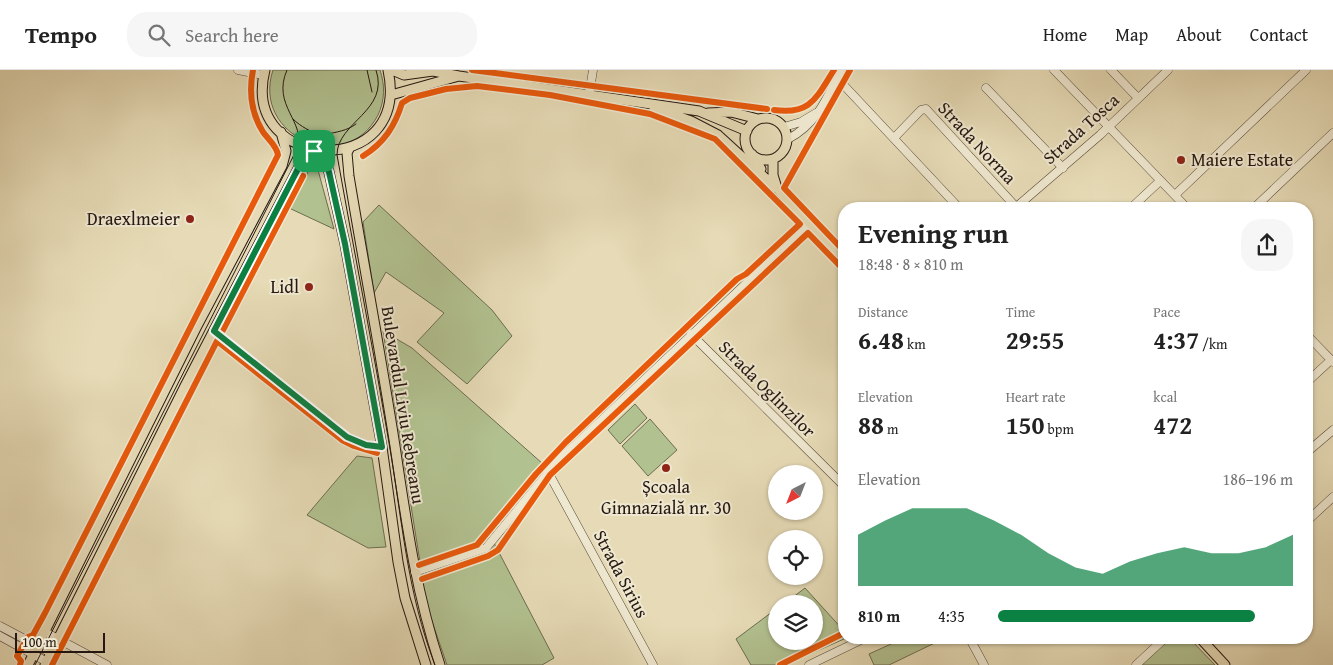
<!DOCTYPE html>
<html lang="en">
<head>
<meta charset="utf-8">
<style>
  :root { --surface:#fff; --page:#f6f6f6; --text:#222; --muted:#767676; --line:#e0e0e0; --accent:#0b8043 }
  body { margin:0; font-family:"Gentium Book Plus",serif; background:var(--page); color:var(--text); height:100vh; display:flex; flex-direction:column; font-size:19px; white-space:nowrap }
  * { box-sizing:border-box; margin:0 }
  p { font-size:16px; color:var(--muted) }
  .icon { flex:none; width:28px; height:28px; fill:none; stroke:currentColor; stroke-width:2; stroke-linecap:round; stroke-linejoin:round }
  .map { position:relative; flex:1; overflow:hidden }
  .sheet { position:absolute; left:838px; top:132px; width:475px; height:442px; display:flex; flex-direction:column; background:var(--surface); border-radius:20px; box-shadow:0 1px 4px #0004 }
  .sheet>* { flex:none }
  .needle { width:32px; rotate:222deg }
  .buttons { position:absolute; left:768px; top:395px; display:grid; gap:10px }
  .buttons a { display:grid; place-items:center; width:55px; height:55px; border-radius:50%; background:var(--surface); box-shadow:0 1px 4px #0004; font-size:25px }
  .scale { position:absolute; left:15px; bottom:12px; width:90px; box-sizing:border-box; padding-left:5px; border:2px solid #261811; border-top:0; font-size:14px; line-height:18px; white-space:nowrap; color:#261811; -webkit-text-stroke:4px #efe8d0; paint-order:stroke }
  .pin { position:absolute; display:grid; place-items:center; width:42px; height:42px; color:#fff; margin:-21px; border-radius:10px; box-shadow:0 2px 8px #0006 }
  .round { display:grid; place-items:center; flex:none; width:52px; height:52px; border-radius:20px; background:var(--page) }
  .summary { display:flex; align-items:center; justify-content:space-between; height:85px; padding:0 20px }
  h1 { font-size:28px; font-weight:800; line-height:38px }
  .figures { display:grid; grid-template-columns:repeat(3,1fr); gap:8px; height:85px; padding:5px 20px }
  .figures div { display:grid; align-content:center }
  .figures b { font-size:25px; font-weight:800 }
  .figures small { font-size:14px; font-weight:400 }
  .figures p { font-size:14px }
  .chart { height:140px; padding:10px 20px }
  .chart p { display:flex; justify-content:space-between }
  .chart svg { width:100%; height:90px; margin-top:5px; fill:var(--accent); opacity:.7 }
  ul { padding:0 20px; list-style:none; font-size:16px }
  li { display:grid; grid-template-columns:80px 60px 1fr; align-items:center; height:38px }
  li i { height:12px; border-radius:6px; background:var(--accent) }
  header { display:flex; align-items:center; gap:30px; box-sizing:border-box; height:70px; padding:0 25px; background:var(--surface); border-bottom:1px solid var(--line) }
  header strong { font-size:24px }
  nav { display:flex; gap:28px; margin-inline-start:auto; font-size:18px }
  .search { width:350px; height:45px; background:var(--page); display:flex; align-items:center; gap:12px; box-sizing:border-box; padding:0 18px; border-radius:20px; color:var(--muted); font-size:19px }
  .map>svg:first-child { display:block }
</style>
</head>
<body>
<header>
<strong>Tempo</strong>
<div class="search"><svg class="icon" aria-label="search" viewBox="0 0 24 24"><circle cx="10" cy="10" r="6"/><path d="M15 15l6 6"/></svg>Search here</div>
<nav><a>Home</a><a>Map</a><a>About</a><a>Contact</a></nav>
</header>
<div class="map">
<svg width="1333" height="595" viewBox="0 0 1333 595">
  <rect width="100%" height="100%" fill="#e6dbb6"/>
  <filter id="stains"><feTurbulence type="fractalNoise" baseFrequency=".004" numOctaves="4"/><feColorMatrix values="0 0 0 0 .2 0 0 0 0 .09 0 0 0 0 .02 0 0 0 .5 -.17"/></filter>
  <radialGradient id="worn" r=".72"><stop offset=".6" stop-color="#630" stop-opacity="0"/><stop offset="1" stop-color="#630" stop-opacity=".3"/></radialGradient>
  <path fill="#b2c190" stroke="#6c6c50" d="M273,0H380C385,15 385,30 378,45C346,107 251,67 273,0Z
    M315,97L318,100L334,159L289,138L309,100Z
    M379,135L492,240L512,266L467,314L417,272L444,243L386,202L374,223L363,152Z
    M383,261L412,278L543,394L476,473L420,492Z
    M635,334L647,348L620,374L608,360Z
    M650,349L677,380L648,406L622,376Z
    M357,386L372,388L386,477L368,478L307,445Z
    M493,471L554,588L542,595H447L415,502Z
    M805,518L844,561V569L785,595H751L736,569L776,539V571H814V534H784Z
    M902,569H943L889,595H874L869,584Z
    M1169,569H1190L1215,595H1141Z"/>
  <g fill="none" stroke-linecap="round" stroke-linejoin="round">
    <defs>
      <path id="minor" d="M238,0L263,5
        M1054,0L1188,139
        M1111,0L1138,28
        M837,8L960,139
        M986,18L1063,98
        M589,25L593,0
        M784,57L801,52L816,43
        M894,68L921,40L926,39L1016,137
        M788,69C817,54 827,28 841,0
        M1175,125L1306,0
        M1014,139L1100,65L1168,0
        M1130,139L1160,111
        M1253,139L1333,63
        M214,261L347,367L366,375L382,377
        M691,264L844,416
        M1306,264L1333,292
        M1306,313L1331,290
        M1306,383L1333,360
        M548,402L653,595
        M1306,452L1333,427
        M415,502L486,478L556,393L809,154
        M0,556L51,583
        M45,562L107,595
        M0,566L47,592
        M970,569L984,595
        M809,595L863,569
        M1136,595L1164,569"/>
      <path id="major" d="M265,0C239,103 412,111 388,0
        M392,0L404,5L433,1L459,6L699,41L747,61
        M391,25L459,6
        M654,38L691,51L718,65L776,118
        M708,43L731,42L758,49
        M745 69a21 21 0 1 1 42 0a21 21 0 1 1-42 0Z
        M350,77L347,83L349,106C364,196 381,286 395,376C406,450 416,523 440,595
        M314,81L325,91L329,102L345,174L382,377L398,492L405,528L426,595
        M752,84L761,99
        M773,89V105L777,118
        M772,113L844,190
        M1201,569L1225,595
        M28,595L196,258L282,96L286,81L281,62
        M45,595L185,316L301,93L314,81"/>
    </defs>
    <use href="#minor" stroke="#56493a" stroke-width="9"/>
    <use href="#major" stroke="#261811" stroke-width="11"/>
    <use href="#minor" stroke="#efe8d0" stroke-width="8"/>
    <use href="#major" stroke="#e6dbb6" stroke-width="9"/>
    <path stroke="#261811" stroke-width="1" d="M367,0L372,22
      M376,0C390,41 337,52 337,85C354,181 373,277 389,373C402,448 407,523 435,595
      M293,49C310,66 329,62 334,89
      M299,80C311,59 338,68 356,54
      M35,595L297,79C307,52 271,36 287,0"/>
    <defs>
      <path id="cycleway" d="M472,0L767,39
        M774,40C811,45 816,28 834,0
        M363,86C384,73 395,56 402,33L410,28L446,19L477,16L550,25L650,44L715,69L800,154L746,204L737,209L566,372L536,404L477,475L419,495
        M844,181L784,118L850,0
        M223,260L303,106
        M422,509L488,486L498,480L550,405L808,163L844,200
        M20,595L21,591L17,586L28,567L33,565L45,543L278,85C277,76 268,69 263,62C251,43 249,21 253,0
        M52,595L217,271L342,370L354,376L377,383
        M780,595L844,563"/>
    </defs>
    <use href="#cycleway" stroke="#efe8d0" stroke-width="9"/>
    <use href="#cycleway" stroke="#e8590c" stroke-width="6"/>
  </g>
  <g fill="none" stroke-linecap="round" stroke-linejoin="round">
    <defs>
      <path id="route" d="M314,81L325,91L329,102L345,174L382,377L366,375L347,367L214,261L301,93Z"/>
    </defs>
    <use href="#route" stroke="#fff" stroke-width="10"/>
    <use href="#route" stroke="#0b8043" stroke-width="6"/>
  </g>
  <g fill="#8f2418" stroke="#efe8d0" stroke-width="2">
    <circle cx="1181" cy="90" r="5"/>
    <circle cx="190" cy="149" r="5"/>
    <circle cx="309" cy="217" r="5"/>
    <circle cx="666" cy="398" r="5"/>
  </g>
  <g text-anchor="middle" stroke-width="4" stroke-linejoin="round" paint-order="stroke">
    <g font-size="18" fill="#261811" stroke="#efe8d0">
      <text transform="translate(1081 59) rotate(-42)" y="6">Strada Tosca</text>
      <text transform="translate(977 73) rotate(47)" y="6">Strada Norma</text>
      <text transform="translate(767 319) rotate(45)" y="6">Strada Oglinzilor</text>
      <text transform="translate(403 335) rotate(81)" y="6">Bulevardul Liviu Rebreanu</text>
      <text transform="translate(621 504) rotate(62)" y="6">Strada Sirius</text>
    </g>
    <g font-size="18" fill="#261811" stroke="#efe8d0" text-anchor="end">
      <text x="1191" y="96" text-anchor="start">Maiere Estate</text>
      <text x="180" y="155">Draexlmeier</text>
      <text x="299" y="223">Lidl</text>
      <text x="666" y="423" text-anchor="middle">Școala<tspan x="666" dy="21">Gimnazială nr. 30</tspan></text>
    </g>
  </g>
  <rect width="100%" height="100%" filter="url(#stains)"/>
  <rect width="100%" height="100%" fill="url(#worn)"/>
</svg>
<div class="buttons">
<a><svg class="needle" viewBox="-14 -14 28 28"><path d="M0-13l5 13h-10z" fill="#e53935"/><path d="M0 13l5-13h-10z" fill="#767676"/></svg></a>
<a><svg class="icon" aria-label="locate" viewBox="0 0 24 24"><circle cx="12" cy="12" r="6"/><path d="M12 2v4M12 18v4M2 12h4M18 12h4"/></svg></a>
<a><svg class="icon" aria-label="layers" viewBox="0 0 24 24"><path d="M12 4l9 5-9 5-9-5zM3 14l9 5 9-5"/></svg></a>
</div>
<div class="scale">100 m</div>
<div class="pin" style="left:314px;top:81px;background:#1e9e55"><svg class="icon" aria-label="arrive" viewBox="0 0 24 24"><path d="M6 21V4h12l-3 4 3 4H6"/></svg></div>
<section class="sheet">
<div class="summary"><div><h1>Evening run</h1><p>18:48 · 8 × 810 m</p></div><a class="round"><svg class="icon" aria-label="share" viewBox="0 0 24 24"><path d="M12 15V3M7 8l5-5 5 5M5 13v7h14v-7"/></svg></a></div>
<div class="figures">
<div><p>Distance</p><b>6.48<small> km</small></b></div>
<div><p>Time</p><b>29:55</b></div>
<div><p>Pace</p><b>4:37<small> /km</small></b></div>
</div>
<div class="figures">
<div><p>Elevation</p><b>88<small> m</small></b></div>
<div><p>Heart rate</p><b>150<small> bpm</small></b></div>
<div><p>kcal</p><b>472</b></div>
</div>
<div class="chart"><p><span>Elevation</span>186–196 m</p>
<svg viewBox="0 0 160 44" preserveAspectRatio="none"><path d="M0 44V19L10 12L20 6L30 6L40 6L50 12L60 19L70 28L80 35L90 38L100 32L110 28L120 25L130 28L140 28L150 25L160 19V44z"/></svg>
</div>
<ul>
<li><b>810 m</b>4:35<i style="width:87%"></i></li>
</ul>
</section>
</div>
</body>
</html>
